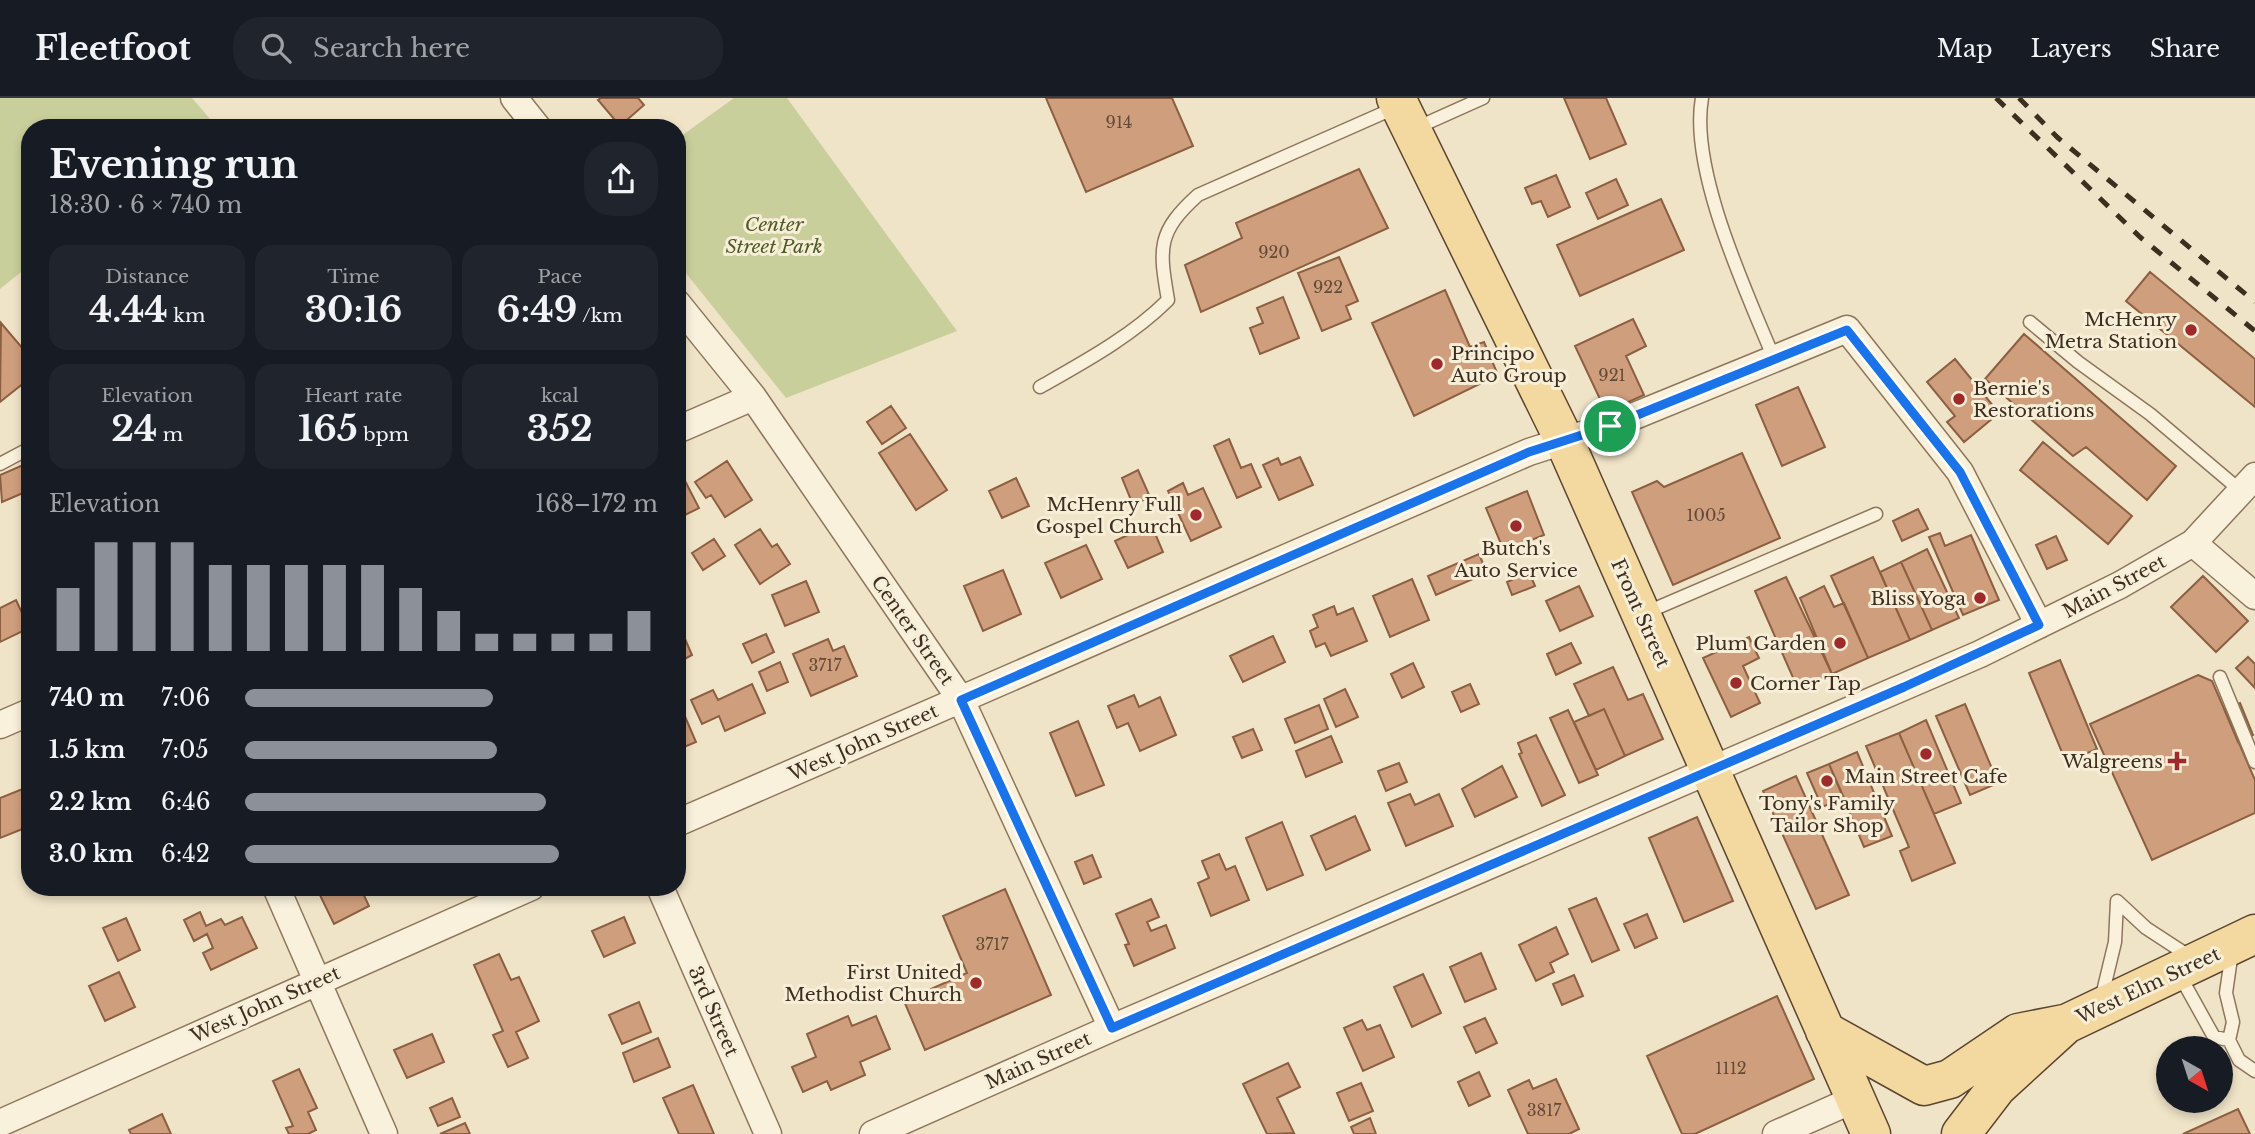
<!DOCTYPE html>
<html lang="en">
<head>
<meta charset="utf-8">
<style>
  :root { --surface:#171b24; --page:#20242c; --text:#f1f3f6; --muted:#9ea1a6; --line:#363941; --accent:#8c9099 }
  body { margin:0; font-family:"Libre Baskerville",serif; background:var(--page); color:var(--text); height:100vh; display:flex; flex-direction:column; font-size:26px; white-space:nowrap }
  * { box-sizing:border-box; margin:0 }
  p { font-size:23px; color:var(--muted) }
  .icon { flex:none; width:38px; height:38px; fill:none; stroke:currentColor; stroke-width:2; stroke-linecap:round; stroke-linejoin:round }
  .map { position:relative; flex:1; overflow:hidden }
  .details { position:absolute; left:21px; top:21px; width:665px; height:777px; display:flex; flex-direction:column; background:var(--surface); border-radius:28px; box-shadow:0 4px 10px #0003 }
  .details>* { flex:none }
  .needle { width:46px; rotate:141deg }
  .controls { position:absolute; left:2156px; top:938px; display:grid; gap:14px }
  .controls a { display:grid; place-items:center; width:77px; height:77px; border-radius:50%; background:var(--surface); box-shadow:0 4px 10px #0003; font-size:35px }
  .pin { position:absolute; display:grid; place-items:center; width:60px; height:60px; color:#fff; margin:-30px; border:4px solid #fff; border-radius:50%; box-shadow:0 2px 7px #0007 }
  .round { display:grid; place-items:center; flex:none; width:74px; height:74px; border-radius:28px; background:var(--page) }
  .headline { display:flex; align-items:center; justify-content:space-between; height:119px; padding:0 28px }
  h1 { font-size:38px; font-weight:700; line-height:52px }
  .figures { display:grid; grid-template-columns:repeat(3,1fr); gap:10px; height:119px; padding:7px 28px }
  .figures div { display:grid; align-content:center; border-radius:18px; background:var(--page); text-align:center }
  .figures b { font-size:35px; font-weight:700 }
  .figures small { font-size:19px; font-weight:400 }
  .figures p { font-size:19px }
  .chart { height:196px; padding:14px 28px }
  .chart p { display:flex; justify-content:space-between }
  .chart svg { width:100%; height:126px; margin-top:7px; stroke:var(--accent); stroke-width:6 }
  ul { padding:0 28px; list-style:none; font-size:23px }
  li { display:grid; grid-template-columns:112px 84px 1fr; align-items:center; height:52px }
  li i { height:18px; border-radius:9px; background:var(--accent) }
  header { display:flex; align-items:center; gap:42px; box-sizing:border-box; height:98px; padding:0 35px; background:var(--surface); border-bottom:2px solid var(--line) }
  header strong { font-size:33px }
  nav { display:flex; gap:38px; margin-inline-start:auto; font-size:24px }
  .search { width:490px; height:63px; background:var(--page); display:flex; align-items:center; gap:18px; box-sizing:border-box; padding:0 24px; border-radius:28px; color:var(--muted); font-size:26px }
  .map>svg:first-child { display:block }
</style>
</head>
<body>
<header>
<strong>Fleetfoot</strong>
<div class="search"><svg class="icon" aria-label="search" viewBox="0 0 24 24"><circle cx="10" cy="10" r="6"/><path d="M15 15l6 6"/></svg>Search here</div>
<nav><a>Map</a><a>Layers</a><a>Share</a></nav>
</header>
<div class="map">
<svg width="2255" height="1036" viewBox="0 0 2255 1036">
  <rect width="100%" height="100%" fill="#f0e4c8"/>
  <path fill="#c9cf9b" d="M0,0H192L211,22L201,30H30V167L0,191Z
    M734,0H787L957,233L786,300L677,164V41Z"/>
  <path fill="#cf9f7d" stroke="#8d5f41" stroke-width="2" d="M601,0H638L644,7L620,28L598,2Z
    M1046,0H1172L1193,48L1086,94Z
    M1564,0H1606L1626,46L1590,61Z
    M1359,71L1388,130L1201,214L1185,167L1242,140L1236,125Z
    M1556,77L1570,109L1548,119L1541,103L1532,106L1525,90Z
    M1616,81L1628,107L1598,121L1586,95Z
    M1661,101L1684,152L1580,198L1557,147Z
    M1339,159L1358,203L1346,208L1351,221L1322,233L1298,175Z
    M2150,174L2255,261V309L2126,203Z
    M1445,192L1470,249L1484,244L1498,277L1414,318L1372,225Z
    M1283,199L1299,240L1260,256L1250,230L1263,225L1257,210Z
    M1633,221L1646,248L1626,258L1644,297L1606,314L1575,248Z
    M1,225L30,259V280L0,304Z
    M2024,236L2176,368L2147,402L2086,349L2073,358L1985,281Z
    M1955,261L1999,315L1964,344L1947,324L1955,318L1927,284Z
    M1798,289L1825,349L1782,368L1756,307Z
    M891,308L906,330L882,346L867,324Z
    M910,336L947,392L916,412L879,355Z
    M1229,341L1241,370L1251,366L1261,389L1237,400L1214,348Z
    M2043,344L2132,418L2108,446L2020,372Z
    M1742,355L1780,440L1673,487L1632,394L1657,383L1664,389Z
    M1300,359L1313,387L1279,402L1263,367L1278,360L1281,367Z
    M727,363L752,402L725,419L711,397L706,400L695,384Z
    M30,364V392L2,404L0,377Z
    M1138,372L1150,399L1133,407L1122,380Z
    M683,379L699,410L677,421V382Z
    M1016,380L1029,408L1002,420L989,393Z
    M1183,385L1188,397L1203,390L1221,429L1191,443L1168,393Z
    M1527,393L1544,437L1504,453L1486,410Z
    M1918,411L1928,431L1902,443L1893,423Z
    M1151,426L1163,454L1128,470L1115,443Z
    M760,431L772,449L777,446L790,466L760,486L735,447Z
    M1940,435L1945,448L1971,437L1999,502L1963,517L1929,439Z
    M2056,438L2067,462L2047,471L2036,447Z
    M714,441L725,458L703,472L692,455Z
    M1086,447L1102,481L1061,500L1045,465Z
    M1927,451L1959,520L1932,532L1901,464Z
    M1479,456L1487,475L1436,497L1428,478Z
    M1873,459L1910,542L1868,560L1831,478Z
    M1901,464L1932,532L1910,542L1880,474Z
    M1003,472L1021,516L983,533L964,488Z
    M1529,474L1535,488L1512,497L1507,484Z
    M2203,478L2248,523L2216,554L2171,509Z
    M1786,479L1832,576L1798,591L1755,493Z
    M1412,481L1429,522L1390,539L1373,498Z
    M806,483L819,514L785,528L772,497Z
    M1579,488L1593,518L1560,533L1546,503Z
    M1824,488L1834,509L1844,505L1868,560L1832,576L1800,500Z
    M16,502L29,530L0,544V510Z
    M1334,508L1337,517L1353,510L1367,543L1331,558L1325,545L1316,549L1310,533L1318,529L1313,517Z
    M682,534L692,557L677,565V536Z
    M766,536L774,554L752,565L743,546Z
    M1273,538L1285,564L1243,584L1230,558Z
    M1749,539L1759,560L1743,568L1760,605L1731,619L1703,560Z
    M828,541L833,553L844,548L857,578L811,598L793,556Z
    M1571,545L1581,565L1556,577L1547,556Z
    M2248,559L2255,566V590L2236,570Z
    M2060,562L2097,651L2066,664L2029,575Z
    M780,564L788,584L767,593L759,574Z
    M1413,565L1424,589L1402,600L1391,576Z
    M1613,569L1628,602L1643,596L1663,641L1625,658L1604,611L1589,618L1574,586Z
    M2198,577L2212,583L2255,682V715L2152,762L2090,626Z
    M752,586L765,615L725,633L719,618L702,626L691,602L713,592L718,602Z
    M1470,586L1479,606L1461,614L1452,594Z
    M1345,591L1358,619L1336,629L1324,601Z
    M1134,597L1139,609L1160,599L1176,637L1140,653L1128,625L1117,630L1108,608Z
    M677,600L696,644L677,652Z
    M2240,605L2253,637L2238,644L2224,611Z
    M1965,606L1998,685L1970,697L1936,618Z
    M1319,607L1328,631L1295,645L1285,621Z
    M1604,611L1625,658L1596,672L1574,624Z
    M1568,612L1598,677L1579,685L1550,620Z
    M1926,622L1961,705L1934,716L1899,635Z
    M1078,623L1104,687L1076,698L1050,635Z
    M1253,631L1262,652L1242,660L1233,639Z
    M1899,635L1955,765L1912,783L1900,753L1909,749L1866,648Z
    M1536,637L1565,697L1542,708L1519,656L1522,655L1518,645Z
    M1331,638L1342,664L1306,679L1296,653Z
    M1857,654L1892,738L1864,749L1829,666Z
    M1399,665L1407,684L1386,693L1378,673Z
    M1829,666L1844,700L1822,709L1807,675Z
    M1502,668L1517,699L1475,719L1462,691Z
    M1796,678L1849,797L1816,811L1763,693Z
    M25,690L30,699V728L0,740V700Z
    M1410,696L1415,707L1439,696L1453,728L1406,748L1388,705Z
    M1355,718L1370,752L1326,772L1311,738Z
    M1697,719L1733,803L1684,824L1649,740Z
    M1282,724L1303,777L1267,792L1246,740Z
    M1219,756L1226,772L1235,768L1249,802L1211,818L1198,785L1209,780L1202,763Z
    M1092,757L1101,779L1084,786L1075,764Z
    M316,789H360L369,808L334,826Z
    M1005,791L1051,897L925,952L904,903L967,875L943,818Z
    M1596,800L1619,852L1592,864L1569,811Z
    M1151,801L1159,819L1147,824L1151,833L1166,827L1175,850L1134,868L1125,847L1129,846L1116,816Z
    M200,814L206,828L221,821L225,827L242,819L257,850L211,872L203,855L213,850L207,836L194,843L184,822Z
    M1647,816L1657,840L1635,850L1624,826Z
    M624,819L635,845L604,859L592,833Z
    M126,820L140,852L118,863L103,830Z
    M1556,829L1568,856L1550,865L1554,874L1536,883L1519,847Z
    M1481,855L1496,891L1465,904L1450,869Z
    M499,856L511,882L519,879L539,923L516,934L528,960L508,969L493,937L503,933L474,867Z
    M119,874L135,909L105,923L89,888Z
    M1423,876L1441,915L1412,929L1394,889Z
    M1574,877L1583,898L1562,907L1553,886Z
    M1777,898L1814,981L1695,1036H1682L1647,958Z
    M639,904L651,934L622,946L609,917Z
    M848,918L852,928L876,918L890,951L860,964L865,977L831,992L827,983L803,994L792,969L816,959L807,936Z
    M1485,920L1497,945L1476,955L1464,929Z
    M1362,922L1367,932L1380,927L1394,959L1363,973L1344,930Z
    M432,936L444,964L407,980L394,952Z
    M658,940L670,969L634,984L623,955Z
    M1288,965L1300,989L1277,1000L1294,1035L1267,1036L1243,986Z
    M299,971L317,1010L308,1014L316,1032L308,1036H289L286,1030L293,1028L273,983Z
    M1479,974L1490,998L1469,1008L1458,984Z
    M1556,981L1579,1031L1569,1036H1528L1508,992L1529,982L1533,991Z
    M1361,985L1373,1013L1349,1023L1337,995Z
    M693,987L714,1036H679L663,1000Z
    M452,1000L460,1019L438,1028L430,1010Z
    M2238,1011L2250,1036H2183Z
    M162,1016L171,1036H131L129,1032Z
    M1370,1020L1376,1036H1354L1351,1029Z
    M465,1025L470,1036H440Z"/>
  <g fill="none" stroke-linecap="round" stroke-linejoin="round">
    <defs>
      <path id="lane" d="M1702,0C1689,72 1747,195 1775,263
        M1416,30L1483,0
        M2030,224L2078,264L2150,316L2241,393
        M1040,289C1084,264 1132,238 1168,202C1159,150 1157,134 1198,97L1397,9
        M0,366L30,350
        M1645,515L1876,416
        M2220,579L2255,664
        M2117,803L2146,830L2192,860
        M2232,853L2226,895L2233,924L2229,942L2239,962L2255,973
        M2179,876L2214,939L2229,942
        M2101,902L2115,844L2117,803"/>
      <path id="street" d="M514,0L538,30
        M677,205L753,299L961,602L1112,930
        M677,332L753,299
        M2193,445L2255,498
        M0,627L30,614
        M677,725L1529,354L1610,328L1847,231L1960,374L2039,527
        M276,789L384,1036
        M660,789L768,1036
        M0,1025L531,789
        M873,1036L1112,930L1980,556L2120,487L2193,445L2255,378
        M1776,1036L1855,1001"/>
      <path id="primary" d="M1396,0L1564,342L1871,1036
        M1825,933L1924,988L1950,981L2018,935L2064,926
        M1961,1036L1997,989L2066,926L2255,836"/>
    </defs>
    <use href="#lane" stroke="#8d765c" stroke-width="15"/>
    <use href="#street" stroke="#8d765c" stroke-width="29"/>
    <use href="#primary" stroke="#5b4430" stroke-width="41"/>
    <use href="#lane" stroke="#faf1dc" stroke-width="12"/>
    <use href="#street" stroke="#faf1dc" stroke-width="26"/>
    <use href="#primary" stroke="#f3d9a0" stroke-width="38"/>
    <path stroke="#3d2e20" stroke-width="5" stroke-dasharray="12 12" stroke-linecap="butt" d="M1996,0L2140,139L2255,233
      M2019,0L2057,39L2255,204"/>
  </g>
  <g fill="none" stroke-linecap="round" stroke-linejoin="round">
    <defs>
      <path id="route" d="M1847,232L1960,374L2039,527L1904,589L1112,930L961,602L1529,354L1610,328Z"/>
    </defs>
    <use href="#route" stroke="#fff" stroke-width="14"/>
    <use href="#route" stroke="#1a73e8" stroke-width="9"/>
  </g>
  <g fill="#9e2a2b" stroke="#f7eed8" stroke-width="2.5">
    <circle cx="2191" cy="232" r="7"/>
    <circle cx="1437" cy="266" r="7"/>
    <circle cx="1959" cy="301" r="7"/>
    <circle cx="1196" cy="417" r="7"/>
    <circle cx="1516" cy="428" r="7"/>
    <circle cx="1980" cy="500" r="7"/>
    <circle cx="1840" cy="545" r="7"/>
    <circle cx="1736" cy="585" r="7"/>
    <circle cx="1926" cy="656" r="7"/>
    <path d="M2173.5 652.5h7v7h7v7h-7v7h-7v-7h-7v-7h7z"/>
    <circle cx="1827" cy="683" r="7"/>
    <circle cx="976" cy="885" r="7"/>
  </g>
  <g text-anchor="middle" stroke-width="6" stroke-linejoin="round" paint-order="stroke">
    <g font-size="16" fill="#624a37">
      <text x="1119" y="30">914</text>
      <text x="1274" y="160">920</text>
      <text x="1328" y="195">922</text>
      <text x="1612" y="283">921</text>
      <text x="1706" y="423">1005</text>
      <text x="825" y="573">3717</text>
      <text x="992" y="852">3717</text>
      <text x="1731" y="976">1112</text>
      <text x="1544" y="1018">3817</text>
    </g>
    <g font-size="19" font-style="italic" fill="#4d5a26" stroke="#f7eed8">
      <text x="774" y="133">Center<tspan x="774" dy="22">Street Park</tspan></text>
    </g>
    <g font-size="19" fill="#3d2e20" stroke="#f7eed8" text-anchor="end">
      <text x="2177" y="228">McHenry<tspan x="2177" dy="22">Metra Station</tspan></text>
      <text x="1451" y="262" text-anchor="start">Principo<tspan x="1451" dy="22">Auto Group</tspan></text>
      <text x="1973" y="297" text-anchor="start">Bernie's<tspan x="1973" dy="22">Restorations</tspan></text>
      <text x="1182" y="413">McHenry Full<tspan x="1182" dy="22">Gospel Church</tspan></text>
      <text x="1516" y="457" text-anchor="middle">Butch's<tspan x="1516" dy="22">Auto Service</tspan></text>
      <text x="1966" y="507">Bliss Yoga</text>
      <text x="1826" y="552">Plum Garden</text>
      <text x="1750" y="592" text-anchor="start">Corner Tap</text>
      <text x="2163" y="670">Walgreens</text>
      <text x="1926" y="685" text-anchor="middle">Main Street Cafe</text>
      <text x="1827" y="712" text-anchor="middle">Tony's Family<tspan x="1827" dy="22">Tailor Shop</tspan></text>
      <text x="962" y="881">First United<tspan x="962" dy="22">Methodist Church</tspan></text>
    </g>
    <g font-size="19" fill="#3d2e20" stroke="#f7eed8">
      <text transform="translate(2114 488) rotate(-28)" y="7">Main Street</text>
      <text transform="translate(1641 515) rotate(66)" y="7">Front Street</text>
      <text transform="translate(913 532) rotate(55)" y="7">Center Street</text>
      <text transform="translate(863 644) rotate(-24)" y="7">West John Street</text>
      <text transform="translate(2148 887) rotate(-25)" y="7">West Elm Street</text>
      <text transform="translate(265 906) rotate(-24)" y="7">West John Street</text>
      <text transform="translate(714 913) rotate(66)" y="7">3rd Street</text>
      <text transform="translate(1038 962) rotate(-24)" y="7">Main Street</text>
    </g>
  </g>
</svg>
<div class="controls">
<a><svg class="needle" viewBox="-14 -14 28 28"><path d="M0-13l5 13h-10z" fill="#e53935"/><path d="M0 13l5-13h-10z" fill="#9ea1a6"/></svg></a>
</div>
<div class="pin" style="left:1610px;top:328px;background:#1e9e55"><svg class="icon" aria-label="arrive" viewBox="0 0 24 24"><path d="M6 21V4h12l-3 4 3 4H6"/></svg></div>
<section class="details">
<div class="headline"><div><h1>Evening run</h1><p>18:30 · 6 × 740 m</p></div><a class="round"><svg class="icon" aria-label="share" viewBox="0 0 24 24"><path d="M12 15V3M7 8l5-5 5 5M5 13v7h14v-7"/></svg></a></div>
<div class="figures">
<div><p>Distance</p><b>4.44<small> km</small></b></div>
<div><p>Time</p><b>30:16</b></div>
<div><p>Pace</p><b>6:49<small> /km</small></b></div>
</div>
<div class="figures">
<div><p>Elevation</p><b>24<small> m</small></b></div>
<div><p>Heart rate</p><b>165<small> bpm</small></b></div>
<div><p>kcal</p><b>352</b></div>
</div>
<div class="chart"><p><span>Elevation</span>168–172 m</p>
<svg viewBox="0 0 160 44" preserveAspectRatio="none"><path d="M5 44V22M15 44V6M25 44V6M35 44V6M45 44V14M55 44V14M65 44V14M75 44V14M85 44V14M95 44V22M105 44V30M115 44V38M125 44V38M135 44V38M145 44V38M155 44V30"/></svg>
</div>
<ul>
<li><b>740 m</b>7:06<i style="width:60%"></i></li>
<li><b>1.5 km</b>7:05<i style="width:61%"></i></li>
<li><b>2.2 km</b>6:46<i style="width:73%"></i></li>
<li><b>3.0 km</b>6:42<i style="width:76%"></i></li>
</ul>
</section>
</div>
</body>
</html>
